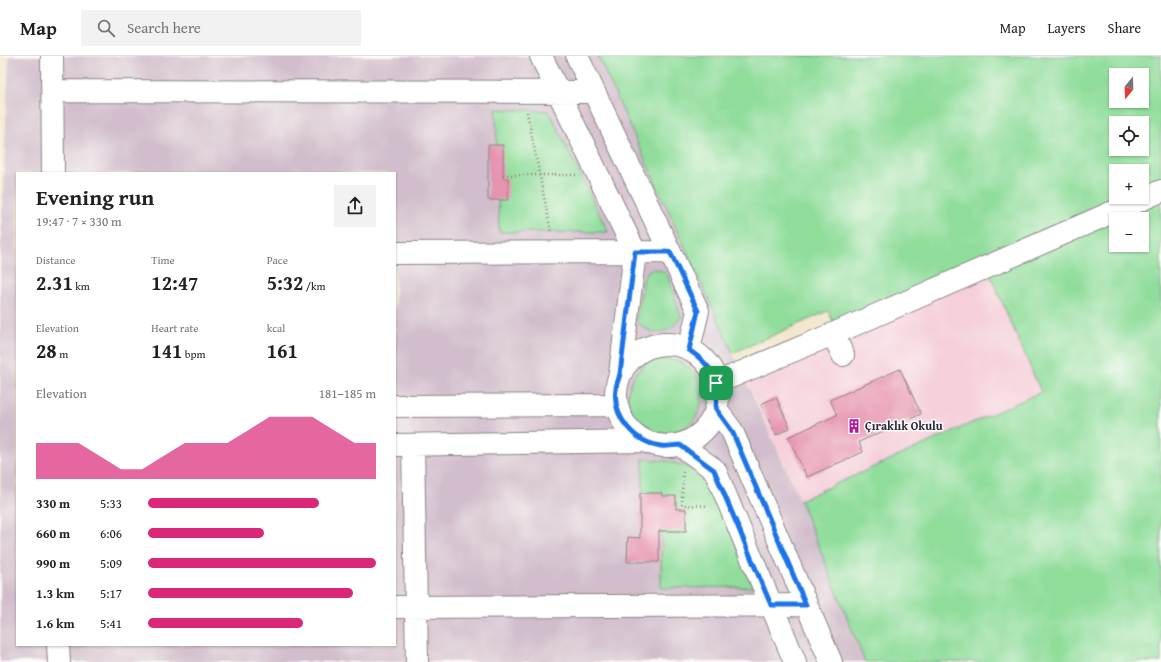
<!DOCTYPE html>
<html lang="en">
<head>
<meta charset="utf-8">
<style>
  :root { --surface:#fff; --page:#f2f2f2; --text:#202124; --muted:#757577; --line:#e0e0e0; --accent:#db2777 }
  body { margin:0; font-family:"Gentium Book Plus",serif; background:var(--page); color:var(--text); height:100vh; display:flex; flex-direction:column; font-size:15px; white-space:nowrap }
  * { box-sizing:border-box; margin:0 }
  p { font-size:13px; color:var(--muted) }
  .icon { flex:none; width:22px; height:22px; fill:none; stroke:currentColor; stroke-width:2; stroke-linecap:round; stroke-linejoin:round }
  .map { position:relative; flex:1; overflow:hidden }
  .drawer { position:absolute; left:16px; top:116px; width:380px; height:474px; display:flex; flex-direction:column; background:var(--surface); border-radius:0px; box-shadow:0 1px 3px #0004 }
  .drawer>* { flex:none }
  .needle { width:26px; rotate:199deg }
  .tools { position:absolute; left:1109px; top:12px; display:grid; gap:8px }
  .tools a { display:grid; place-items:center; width:40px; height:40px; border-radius:0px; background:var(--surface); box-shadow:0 1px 3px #0004; font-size:20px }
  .pin { position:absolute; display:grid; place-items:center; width:34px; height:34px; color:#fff; margin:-17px; border-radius:8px; box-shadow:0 2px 6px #0006 }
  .round { display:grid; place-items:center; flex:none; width:42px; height:42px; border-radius:0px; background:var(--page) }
  .head { display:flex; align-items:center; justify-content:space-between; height:68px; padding:0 20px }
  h1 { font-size:22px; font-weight:800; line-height:30px }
  .metrics { display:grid; grid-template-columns:repeat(3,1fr); gap:6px; height:68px; padding:4px 20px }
  .metrics div { display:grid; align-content:center }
  .metrics b { font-size:20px; font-weight:800 }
  .metrics small { font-size:11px; font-weight:400 }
  .metrics p { font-size:11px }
  .chart { height:112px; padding:8px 20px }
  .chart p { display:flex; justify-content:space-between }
  .chart svg { width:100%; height:72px; margin-top:4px; fill:var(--accent); opacity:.7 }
  ul { padding:0 20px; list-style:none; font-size:13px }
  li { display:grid; grid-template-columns:64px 48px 1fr; align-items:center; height:30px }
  li i { height:10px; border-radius:5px; background:var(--accent) }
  header { display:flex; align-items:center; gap:24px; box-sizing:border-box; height:56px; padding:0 20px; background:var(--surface); border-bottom:1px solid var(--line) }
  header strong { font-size:19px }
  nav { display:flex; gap:22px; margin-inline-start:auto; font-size:14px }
  .search { width:280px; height:36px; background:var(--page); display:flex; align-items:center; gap:10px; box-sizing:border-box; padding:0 14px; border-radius:0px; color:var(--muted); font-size:15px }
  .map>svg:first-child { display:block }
</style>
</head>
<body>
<header>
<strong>Map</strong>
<div class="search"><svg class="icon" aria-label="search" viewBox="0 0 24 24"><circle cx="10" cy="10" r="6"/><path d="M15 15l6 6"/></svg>Search here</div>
<nav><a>Map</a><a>Layers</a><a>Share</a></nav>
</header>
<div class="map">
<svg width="1161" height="606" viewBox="0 0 1161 606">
  <rect width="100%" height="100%" fill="#fdfcf7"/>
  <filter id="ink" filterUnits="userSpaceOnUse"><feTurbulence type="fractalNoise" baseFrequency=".025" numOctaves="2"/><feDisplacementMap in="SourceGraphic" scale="8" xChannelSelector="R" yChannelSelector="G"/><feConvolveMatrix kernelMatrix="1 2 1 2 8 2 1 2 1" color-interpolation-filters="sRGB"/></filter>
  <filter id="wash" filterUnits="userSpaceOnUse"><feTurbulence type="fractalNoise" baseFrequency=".012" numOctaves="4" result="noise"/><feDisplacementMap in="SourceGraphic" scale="16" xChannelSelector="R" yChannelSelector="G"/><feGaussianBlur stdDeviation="0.9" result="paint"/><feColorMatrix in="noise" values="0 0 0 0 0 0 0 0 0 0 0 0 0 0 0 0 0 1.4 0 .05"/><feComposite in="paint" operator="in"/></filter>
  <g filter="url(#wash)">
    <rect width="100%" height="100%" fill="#f2e7ce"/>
    <path fill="#f5cfda" d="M989,216L1042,336L800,444L747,326Z"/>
    <path fill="#d1bdcb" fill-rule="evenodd" d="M9,0H598L800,444L865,606H0V205ZM17,117H395V589H17Z"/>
    <path fill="#90dd9b" stroke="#59806b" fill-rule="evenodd" d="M598,0H1161V606H865L800,444L1041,336L989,216L842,284L828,255L733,297ZM1116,19H1142V45H1116ZM1116,67H1142V93H1116ZM1116,115H1142V141H1116ZM1116,163H1142V189H1116Z
      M496,53L549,55L608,176H499Z
      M652,213C659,213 662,214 667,219L681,261C669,279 651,282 636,264L644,221L647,216Z
      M628 340a37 37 0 1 1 74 0a37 37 0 1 1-74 0Z
      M643,403L668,405L693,413L712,431L753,531L661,532L662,437H643Z"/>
    <g id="blocks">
      <path fill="#e693af" d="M488,89H503V122H508V144H488Z
        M900,313L921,358L859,386L863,396L807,421L788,381L837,359L830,344Z
        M776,341L790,372L776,379L761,348Z
        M640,437H662V440H676V453H686V475H659V506H627L628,481L640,482Z"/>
    </g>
  </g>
  <g filter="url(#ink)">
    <use href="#blocks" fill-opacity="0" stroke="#8a8484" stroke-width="1"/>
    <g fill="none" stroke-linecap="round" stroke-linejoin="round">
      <defs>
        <path id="minor" d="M52,0L53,117
          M541,0L635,196L620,318
          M577,0L698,255L689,293
          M53,35L593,36
          M395,197L670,196
          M833,278L843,299
          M616 339a51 51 0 1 1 102 0a51 51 0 1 1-102 0Z
          M716,327L833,278L1161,135
          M395,350L616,349
          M716,353L732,375L831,606
          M395,389L645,385
          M413,389L417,606
          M680,389L715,414L795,606
          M395,551L806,549
          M58,589L59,606"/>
      </defs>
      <use href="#minor" stroke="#8a8484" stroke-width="24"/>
      <path stroke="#8a8484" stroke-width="2.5" stroke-dasharray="1 3" stroke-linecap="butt" d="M527,56L551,176
        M503,119H576
        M683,416L682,449L709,450"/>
      <use href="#minor" stroke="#fff" stroke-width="22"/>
    </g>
  </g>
  <g fill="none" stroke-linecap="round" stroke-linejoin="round" filter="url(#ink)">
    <defs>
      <path id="route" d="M635,196H670L698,255L689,294C714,311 719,323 716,353L732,375L806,549H771L714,414L680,389C674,389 667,391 661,390C634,386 612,361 616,333C616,328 619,323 620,318Z"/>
    </defs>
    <use href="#route" stroke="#fff" stroke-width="8"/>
    <use href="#route" stroke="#1a73e8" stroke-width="5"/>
  </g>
  <defs>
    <symbol id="building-bare" viewBox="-9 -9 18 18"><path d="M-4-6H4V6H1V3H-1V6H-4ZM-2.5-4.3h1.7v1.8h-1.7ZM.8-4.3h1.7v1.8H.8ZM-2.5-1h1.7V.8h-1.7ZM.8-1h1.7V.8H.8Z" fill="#b5179e" stroke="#fdfcf7" stroke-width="2.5" paint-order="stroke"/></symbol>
  </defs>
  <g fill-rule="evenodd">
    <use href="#building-bare" x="844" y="360" width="20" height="20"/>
  </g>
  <g text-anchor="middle" stroke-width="3" stroke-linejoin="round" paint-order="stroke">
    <g font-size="12" font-weight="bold" fill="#22223b" stroke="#fdfcf7" text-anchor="start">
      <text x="865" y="374">Çıraklık Okulu</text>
    </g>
  </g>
</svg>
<div class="tools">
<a><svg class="needle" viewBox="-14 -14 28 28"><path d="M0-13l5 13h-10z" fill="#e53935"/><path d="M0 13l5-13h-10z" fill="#757577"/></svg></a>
<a><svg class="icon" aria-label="locate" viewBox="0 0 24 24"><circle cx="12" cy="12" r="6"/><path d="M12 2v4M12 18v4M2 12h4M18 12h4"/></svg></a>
<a>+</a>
<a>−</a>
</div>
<div class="pin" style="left:716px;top:327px;background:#1e9e55"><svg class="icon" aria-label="arrive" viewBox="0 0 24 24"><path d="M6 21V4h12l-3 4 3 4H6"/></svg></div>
<section class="drawer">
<div class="head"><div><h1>Evening run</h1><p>19:47 · 7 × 330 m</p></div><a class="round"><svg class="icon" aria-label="share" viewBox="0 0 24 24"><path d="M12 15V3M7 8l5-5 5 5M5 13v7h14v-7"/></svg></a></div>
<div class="metrics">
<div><p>Distance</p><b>2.31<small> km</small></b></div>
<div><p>Time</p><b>12:47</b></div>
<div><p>Pace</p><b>5:32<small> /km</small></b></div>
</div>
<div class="metrics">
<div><p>Elevation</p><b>28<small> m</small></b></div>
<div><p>Heart rate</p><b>141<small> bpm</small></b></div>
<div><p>kcal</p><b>161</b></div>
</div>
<div class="chart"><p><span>Elevation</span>181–185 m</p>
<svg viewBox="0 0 160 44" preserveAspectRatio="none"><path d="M0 44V22L10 22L20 22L30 30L40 38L50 38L60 30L70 22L80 22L90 22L100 14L110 6L120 6L130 6L140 14L150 22L160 22V44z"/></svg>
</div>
<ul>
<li><b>330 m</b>5:33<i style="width:75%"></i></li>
<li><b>660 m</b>6:06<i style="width:51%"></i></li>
<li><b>990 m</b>5:09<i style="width:100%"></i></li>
<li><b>1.3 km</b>5:17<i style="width:90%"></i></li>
<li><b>1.6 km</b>5:41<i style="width:68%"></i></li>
</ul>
</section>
</div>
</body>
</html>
